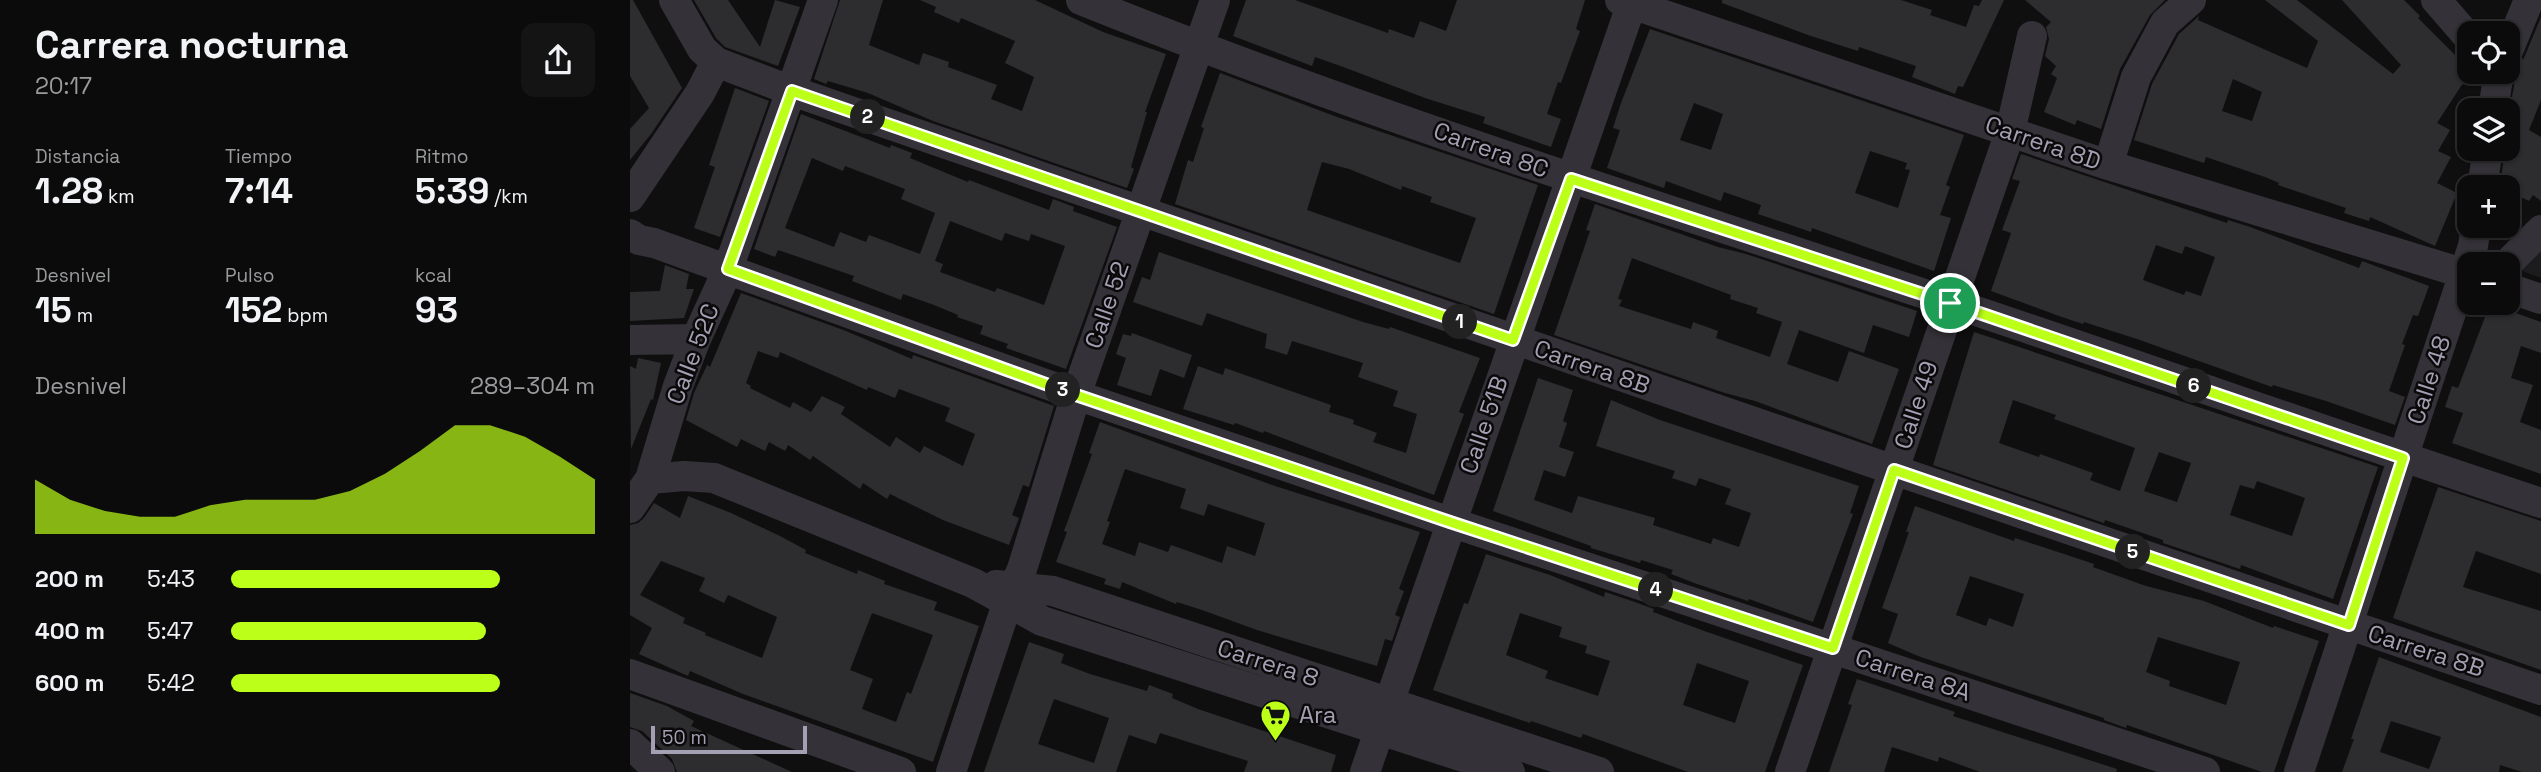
<!DOCTYPE html>
<html lang="es">
<head>
<meta charset="utf-8">
<style>
  :root { --surface:#0c0b0c; --page:#151415; --text:#f1f3f6; --muted:#9a9b9d; --line:#2c2b2d; --accent:#bcff18 }
  body { margin:0; font-family:"Space Grotesk",sans-serif; background:var(--page); color:var(--text); height:100vh; display:flex; flex-direction:column; font-size:26px; white-space:nowrap }
  * { box-sizing:border-box; margin:0 }
  p { font-size:23px; color:var(--muted) }
  .icon { flex:none; width:38px; height:38px; fill:none; stroke:currentColor; stroke-width:2; stroke-linecap:round; stroke-linejoin:round }
  .map { position:relative; flex:1; overflow:hidden }
  .drawer { display:flex; flex-direction:column; background:var(--surface); width:630px }
  .drawer>* { flex:none }
  .fabs { position:absolute; left:1827px; top:21px; display:grid; gap:14px }
  .fabs a { display:grid; place-items:center; width:63px; height:63px; border-radius:14px; background:var(--surface); box-shadow:0 2px 5px #0004,0 0 0 2px var(--line); font-size:35px }
  .scale { position:absolute; left:21px; bottom:18px; width:156px; box-sizing:border-box; padding-left:7px; border:4px solid #a59fb3; border-top:0; font-size:19px; line-height:24px; white-space:nowrap; color:#a59fb3; -webkit-text-stroke:5px #0b0a0b; paint-order:stroke }
  .pin { position:absolute; display:grid; place-items:center; width:60px; height:60px; color:#fff; margin:-30px; border:4px solid #fff; border-radius:50%; box-shadow:0 2px 7px #0007 }
  .km { position:absolute; width:35px; height:35px; margin:-18px; border-radius:50%; background:#222; color:#fff; font-size:19px; line-height:35px; text-align:center }
  .round { display:grid; place-items:center; flex:none; width:74px; height:74px; border-radius:14px; background:var(--page) }
  .overview { display:flex; align-items:center; justify-content:space-between; height:119px; padding:0 35px }
  h1 { font-size:38px; font-weight:700; line-height:52px }
  .stats { display:grid; grid-template-columns:repeat(3,1fr); gap:10px; height:119px; padding:7px 35px }
  .stats div { display:grid; align-content:center }
  .stats b { font-size:35px; font-weight:700 }
  .stats small { font-size:19px; font-weight:400 }
  .stats p { font-size:19px }
  .chart { height:196px; padding:14px 35px }
  .chart p { display:flex; justify-content:space-between }
  .chart svg { width:100%; height:126px; margin-top:7px; fill:var(--accent); opacity:.7 }
  ul { padding:0 35px; list-style:none; font-size:23px }
  li { display:grid; grid-template-columns:112px 84px 1fr; align-items:center; height:52px }
  li i { height:18px; border-radius:9px; background:var(--accent) }
  main { display:flex; flex:1; min-height:0 }
  .map>svg:first-child { display:block }
</style>
</head>
<body>
<main>
<section class="drawer">
<div class="overview"><div><h1>Carrera nocturna</h1><p>20:17</p></div><a class="round"><svg class="icon" aria-label="share" viewBox="0 0 24 24"><path d="M12 15V3M7 8l5-5 5 5M5 13v7h14v-7"/></svg></a></div>
<div class="stats">
<div><p>Distancia</p><b>1.28<small> km</small></b></div>
<div><p>Tiempo</p><b>7:14</b></div>
<div><p>Ritmo</p><b>5:39<small> /km</small></b></div>
</div>
<div class="stats">
<div><p>Desnivel</p><b>15<small> m</small></b></div>
<div><p>Pulso</p><b>152<small> bpm</small></b></div>
<div><p>kcal</p><b>93</b></div>
</div>
<div class="chart"><p><span>Desnivel</span>289–304 m</p>
<svg viewBox="0 0 160 44" preserveAspectRatio="none"><path d="M0 44V25L10 32L20 36L30 38L40 38L50 34L60 32L70 32L80 32L90 29L100 23L110 15L120 6L130 6L140 10L150 17L160 25V44z"/></svg>
</div>
<ul>
<li><b>200 m</b>5:43<i style="width:74%"></i></li>
<li><b>400 m</b>5:47<i style="width:70%"></i></li>
<li><b>600 m</b>5:42<i style="width:74%"></i></li>
</ul>
</section>
<div class="map">
<svg width="1911" height="772" viewBox="0 0 1911 772">
  <rect width="100%" height="100%" fill="#100f10"/>
  <path fill="#1c1b1d" d="M1911,250V278L1890,270Z"/>
  <path fill="#2d2c2f" fill-rule="evenodd" d="M0,0H3L52,88L21,134L0,160V129L19,108L0,76Z
    M64,0H98L130,47L145,0L170,7L148,66L95,47L86,38Z
    M210,0H253L239,45L289,65L293,53L319,62L318,67L367,85L361,99L392,111L404,77L375,63L385,41L331,18L329,23L304,12L306,7L290,0H405L473,32L536,54L515,112H517L501,167L504,169L497,188L303,121L238,93L198,81L196,84L184,79Z
    M616,0H665L758,33L759,29L784,38L790,21L816,31L827,0H955L946,29L950,31L931,83L928,82L917,114L931,119L921,147L853,123L855,117L795,98L716,68L685,57L682,66L603,36Z
    M1092,0H1271L1302,10L1300,15L1336,27L1344,5L1349,6L1352,0H1374L1333,87L1328,86L1325,94L1282,77L1286,66L1229,47L1228,51L1178,35L1092,3Z
    M1395,0H1535L1520,15L1490,69L1471,129L1447,120L1445,125L1414,112L1427,78L1421,74L1426,66L1415,56L1419,39L1416,27L1421,22Z
    M1635,0H1667L1763,74L1771,65L1712,0H1774L1790,16L1788,18L1839,69V72L1844,73L1831,86L1807,123L1820,130L1808,151L1821,157L1807,183L1827,193L1805,246L1740,217L1739,221L1714,213L1716,208L1648,185L1649,183L1635,177L1576,157L1574,163L1504,140L1522,84L1549,34L1569,16L1568,20L1677,68L1688,41ZM1603,79L1632,92L1622,121L1592,111Z
    M1911,17V100L1899,130L1911,137V201L1903,195L1899,201L1878,191V187H1870L1875,149H1878V119L1886,75L1885,66L1894,58Z
    M1020,29L1334,135L1316,185L1320,187L1310,215L1321,218L1304,271L1182,228L1181,232L1128,214L1131,205L1094,192L1091,201L1036,181L1034,188L977,168L990,130L983,128L991,103ZM1064,103L1093,114L1081,150L1050,140ZM1240,151L1277,163L1275,169L1280,170L1268,208L1225,193Z
    M590,73L707,117L908,185L864,314L545,204L558,160L563,162L574,128L571,127ZM692,162L719,169L771,190L772,186L802,197L800,202L846,218L830,263L677,210Z
    M105,88L139,101L90,237L64,228L85,167L79,165Z
    M171,114L260,148L261,145L282,153L280,158L338,182L339,180L419,210L423,199L444,207L443,211L487,227L436,369L376,348L378,344L350,334L353,326L327,317L328,315L304,305L273,294L271,300L222,281L224,276L148,250L145,257L124,249ZM182,158L213,171L215,166L275,189L271,199L305,213L290,254L239,235L236,242L210,232L204,247L155,228ZM320,221L372,241L375,233L399,241L401,234L435,246L414,305L367,288L365,292L310,272L313,264L305,261Z
    M1391,154L1597,223L1598,220L1620,227L1729,268L1732,261L1799,286L1788,316L1783,315L1772,344L1775,345L1759,391L1775,397L1765,425L1696,401L1643,385L1642,387L1507,339L1454,322L1453,324L1429,316L1361,291L1381,233L1372,230L1390,181L1382,179ZM1526,245L1552,254L1555,246L1585,257L1571,296L1556,291L1554,295L1513,280Z
    M965,204L1088,247L1116,254L1287,311L1279,337L1243,325L1234,353L1169,330L1157,364L1208,382L1219,351L1269,369L1242,444L1125,401L1095,393L924,335L960,231L956,230ZM1002,258L1101,295L1100,299L1128,308L1126,313L1152,322L1140,357L1086,338L1088,331L1063,322L1061,329L989,306L992,300L988,299Z
    M529,252L733,322L759,329L760,327L850,358L829,412L834,414L804,495L634,431L633,433L605,423L604,425L553,409L568,366L593,375L595,368L701,405L699,412L724,420L723,424L747,433L743,442L776,453L787,414L763,406L768,391L728,377L733,363L662,341L657,355L635,348L637,334L577,313L572,326L503,302L512,277L520,280Z
    M35,265L59,274L56,289H64L54,318L0,321V292L30,291Z
    M111,293L216,331L282,359L283,355L424,406L399,487L393,485L382,515L389,518L379,545L313,520L260,494L257,499L233,483L230,489L183,456L180,460L158,445L155,451L139,442L135,451L111,439L107,447L56,420L64,393L77,365L80,367ZM128,351L148,358L150,352L237,390L238,387L265,398L269,389L320,408L315,421L345,434L333,466L294,446L290,453L266,437L260,447L211,414L215,407L192,396L181,412L163,402L160,408L120,388L121,386L116,383Z
    M1860,304L1911,322V353L1891,346L1881,378L1903,385L1890,422L1911,430V474L1822,443L1833,413L1815,407L1822,386L1828,388Z
    M1344,332L1748,467L1703,599L1611,565L1610,569L1533,543V540L1475,520L1474,523L1303,465ZM1383,400L1426,415L1424,419L1505,448L1490,491L1460,480L1463,473L1410,454L1409,457L1369,443ZM1529,452L1561,463L1547,502L1514,491ZM1627,481L1675,498L1662,536L1600,515L1610,485L1624,489Z
    M502,333L562,355L554,378L530,369L521,396L487,385L496,358L486,354L493,334L501,336Z
    M8,358L31,363L23,400L21,399L1,449L0,366L6,369Z
    M908,378L943,390L933,421L937,423L929,447L944,452L935,477L914,470L904,500L942,513L948,496L1025,518L1023,525L1081,544L1083,538L1109,547L1121,513L1095,504L1101,489L1069,478L1066,486L1042,478L1045,471L966,446L981,400L1030,420L1229,486L1220,513L1223,514L1183,622L1119,599L1118,601L1067,584L1041,574L1043,570L1011,560L1010,563L961,548V546L863,511Z
    M470,422L645,486L790,532L769,589L774,591L765,615L770,617L762,641L755,639L747,666L627,630L572,610L547,602L546,604L492,582L490,589L474,584L476,579L426,562L437,532L434,531L462,454L459,453ZM495,469L556,489L550,508L574,516L578,504L635,523L625,556L597,546L592,563L541,545L538,552L509,542L505,556L472,544L480,522L477,521Z
    M1808,487L1911,521V574L1846,551L1833,587L1911,611V670L1763,618Z
    M58,496L101,513L150,536L176,550L175,553L227,574L228,570L255,581L254,584L307,602L304,610L349,626L303,762L113,694L60,671L58,676L9,654L22,628L0,615V525L8,523L14,518L24,503L50,518ZM31,561L75,578L69,591L94,603L98,595L147,617L132,658L75,635L76,633L53,623L55,618L10,595ZM242,613L303,635L281,694L277,692L266,722L232,709L243,679L220,670Z
    M1285,506L1384,541L1385,538L1440,556L1464,564L1463,567L1516,586L1574,601L1643,628L1644,626L1689,641L1644,772H1632L1497,725L1496,728L1474,720V718L1288,656L1258,643L1268,614L1252,608L1279,532H1276ZM1340,576L1394,594L1383,627L1359,618L1356,626L1326,615ZM1528,637L1610,662L1596,705L1539,686L1540,681L1516,672Z
    M856,554L920,575L974,597L975,592L999,600L1024,609L1023,612L1077,632L1173,665L1135,772H1058L953,734L951,738L901,721L900,723L803,690L834,603L838,604ZM890,613L932,627L929,637L957,646L955,653L980,661L968,696L915,678L918,671L876,655ZM1067,663L1119,681L1105,723L1053,705Z
    M399,642L434,654L431,663L460,674L517,691L519,685L543,694L542,698L568,709L706,755L701,772H614L618,761L530,733L526,744L499,735L486,772H354ZM424,699L479,718L464,763L408,744Z
    M1749,657L1911,717V772H1892L1870,765L1869,772H1712L1724,739H1721ZM1761,721L1811,737L1799,769L1750,752Z
    M1227,679L1325,712L1323,716L1487,769L1486,772H1350L1309,757L1308,762L1262,747L1254,772H1199L1222,705L1218,704Z
    M0,693L37,706L64,721L61,726L162,772H47L42,759L12,731L0,727Z"/>
  <g fill="none" stroke-linecap="round" stroke-linejoin="round">
    <path stroke="#343238" stroke-width="30" d="M44,0L72,49L86,62L162,91L1264,470L1911,690
      M451,0C735,114 1026,206 1316,301C1515,367 1712,438 1911,503
      M990,0L1478,165L1839,275
      M1806,0L1839,38
      M1878,51L1899,0
      M1863,110L1869,72
      M1478,165L1506,77L1535,23L1561,0
      M1852,187L1858,149
      M0,197L70,93L86,62
      M0,234L9,240L24,243L446,395L820,522L1575,772
      M1877,264L1911,230
      M1878,288L1911,299
      M0,340L66,339
      M20,479L54,476L84,478L343,583L412,621L880,772
      M0,508L20,479L48,386L66,339L98,269L193,0
      M366,585L423,591L969,772
      M0,674L271,772
      M0,744L30,772
      M321,772L377,604L392,569L446,395L585,0
      M735,772L1003,0
      M1160,772L1380,132L1402,36
      M1669,772L1843,246L1846,226"/>
  </g>
  <g fill="none" stroke-linecap="round" stroke-linejoin="round">
    <defs>
      <path id="route" d="M162,91L883,340L941,179L1320,303L1773,458L1719,625L1264,470L1203,648L820,522L446,395L98,269Z"/>
    </defs>
    <use href="#route" stroke="#fff" stroke-width="14"/>
    <use href="#route" stroke="#bcff18" stroke-width="9"/>
  </g>
  <defs>
    <symbol id="supermarket-pin" viewBox="-11 -11 22 30"><path d="M0 17L-7.5 6A9.5 9.5 0 1 1 7.5 6Z" fill="#bcff18" stroke="#0b0a0b"/><path d="M-6-5.5h2.5l.6 2H6L4.5 2H-2.5L-4.4-4H-6ZM-1.5 3.2a1.3 1.3 0 1 0 .1 0ZM3 3.2a1.3 1.3 0 1 0 .1 0Z" fill="#111"/></symbol>
  </defs>
  <g fill-rule="evenodd">
    <use href="#supermarket-pin" x="628" y="698" width="35" height="47"/>
  </g>
  <g text-anchor="middle" stroke-width="5" stroke-linejoin="round" paint-order="stroke">
    <g font-size="24" fill="#a59fb3" stroke="#0b0a0b">
      <text transform="translate(1413 143) rotate(19)" y="8">Carrera 8D</text>
      <text transform="translate(861 150) rotate(20)" y="8">Carrera 8C</text>
      <text transform="translate(477 305) rotate(-71)" y="8">Calle 52</text>
      <text transform="translate(63 354) rotate(-69)" y="8">Calle 52C</text>
      <text transform="translate(962 367) rotate(19)" y="8">Carrera 8B</text>
      <text transform="translate(1799 380) rotate(-72)" y="8">Calle 48</text>
      <text transform="translate(1286 405) rotate(-72)" y="8">Calle 49</text>
      <text transform="translate(854 425) rotate(-71)" y="8">Calle 51B</text>
      <text transform="translate(1796 651) rotate(18)" y="8">Carrera 8B</text>
      <text transform="translate(638 663) rotate(18)" y="8">Carrera 8</text>
      <text transform="translate(1283 675) rotate(18)" y="8">Carrera 8A</text>
    </g>
    <g font-size="24" fill="#a59fb3" stroke="#0b0a0b" text-anchor="start">
      <text x="669" y="723">Ara</text>
    </g>
  </g>
</svg>
<div class="fabs">
<a><svg class="icon" aria-label="locate" viewBox="0 0 24 24"><circle cx="12" cy="12" r="6"/><path d="M12 2v4M12 18v4M2 12h4M18 12h4"/></svg></a>
<a><svg class="icon" aria-label="layers" viewBox="0 0 24 24"><path d="M12 4l9 5-9 5-9-5zM3 14l9 5 9-5"/></svg></a>
<a>+</a>
<a>−</a>
</div>
<div class="scale">50 m</div>
<div class="pin" style="left:1320px;top:303px;background:#1e9e55"><svg class="icon" aria-label="arrive" viewBox="0 0 24 24"><path d="M6 21V4h12l-3 4 3 4H6"/></svg></div>
<b class="km" style="left:830px;top:322px">1</b>
<b class="km" style="left:238px;top:117px">2</b>
<b class="km" style="left:433px;top:390px">3</b>
<b class="km" style="left:1026px;top:590px">4</b>
<b class="km" style="left:1503px;top:552px">5</b>
<b class="km" style="left:1564px;top:386px">6</b>
</div>
</main>
</body>
</html>
